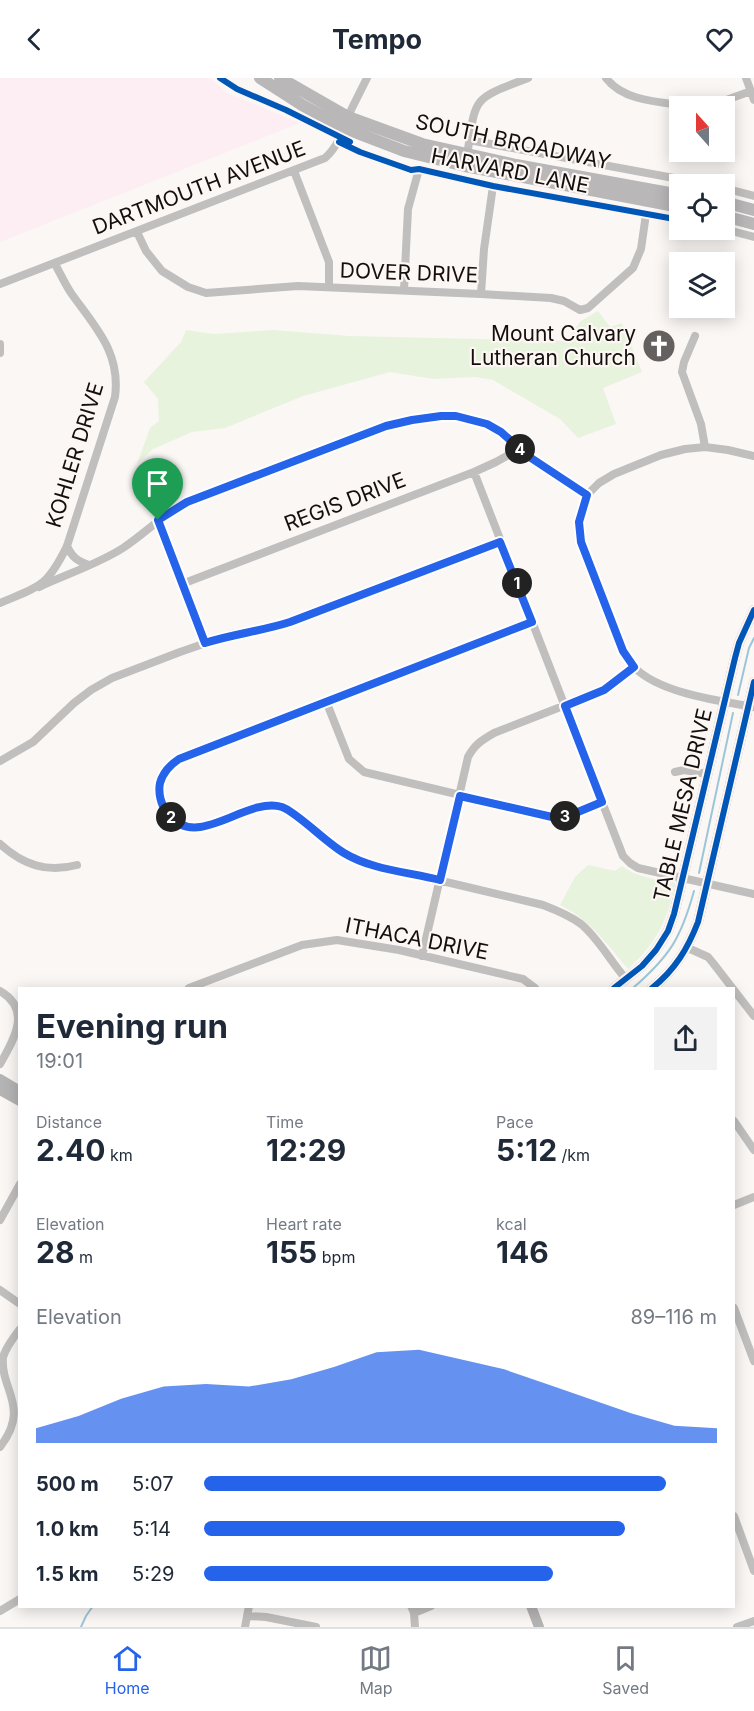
<!DOCTYPE html>
<html lang="en">
<head>
<meta charset="utf-8">
<style>
  :root { --surface:#fff; --page:#f2f2f3; --text:#1f2937; --muted:#747a83; --line:#e0e1e3; --accent:#2563eb }
  body { margin:0; font-family:Inter,sans-serif; background:var(--page); color:var(--text); height:100vh; display:flex; flex-direction:column; font-size:22px; white-space:nowrap }
  * { box-sizing:border-box; margin:0 }
  p { font-size:20px; color:var(--muted) }
  .icon { flex:none; width:33px; height:33px; fill:none; stroke:currentColor; stroke-width:2; stroke-linecap:round; stroke-linejoin:round }
  .map { position:relative; flex:1; overflow:hidden }
  .sheet { position:absolute; left:18px; top:909px; width:717px; height:621px; display:flex; flex-direction:column; background:var(--surface); border-radius:0px; box-shadow:0 3px 15px #0003 }
  .sheet>* { flex:none }
  .needle { width:39px; rotate:339deg }
  .buttons { position:absolute; left:669px; top:18px; display:grid; gap:12px }
  .buttons a { display:grid; place-items:center; width:66px; height:66px; border-radius:0px; background:var(--surface); box-shadow:0 3px 15px #0003; font-size:30px }
  .pin { position:absolute; display:grid; place-items:center; width:51px; height:51px; color:#fff; margin:-62px -26px; border-radius:50% 50% 50% 0; rotate:-45deg; box-shadow:0 0 6px #0007 }
  .pin .icon { rotate:45deg }
  .km { position:absolute; width:30px; height:30px; margin:-15px; border-radius:50%; background:#222; color:#fff; font-size:16px; line-height:30px; text-align:center }
  .round { display:grid; place-items:center; flex:none; width:63px; height:63px; border-radius:0px; background:var(--page) }
  .overview { display:flex; align-items:center; justify-content:space-between; height:102px; padding:0 18px }
  h1 { font-size:33px; font-weight:700; line-height:45px }
  .metrics { display:grid; grid-template-columns:repeat(3,1fr); gap:9px; height:102px; padding:6px 18px }
  .metrics div { display:grid; align-content:center }
  .metrics b { font-size:30px; font-weight:700 }
  .metrics small { font-size:16px; font-weight:400 }
  .metrics p { font-size:16px }
  .chart { height:168px; padding:12px 18px }
  .chart p { display:flex; justify-content:space-between }
  .chart svg { width:100%; height:108px; margin-top:6px; fill:var(--accent); opacity:.7 }
  ul { padding:0 18px; list-style:none; font-size:20px }
  li { display:grid; grid-template-columns:96px 72px 1fr; align-items:center; height:45px }
  li i { height:15px; border-radius:8px; background:var(--accent) }
  header { display:flex; justify-content:space-between; align-items:center; height:78px; padding:0 18px; background:var(--surface); font-size:27px; font-weight:700 }
  .tabs { display:flex; justify-content:space-around; align-items:center; height:84px; border-top:2px solid var(--line); background:var(--surface); font-size:16px; color:var(--muted) }
  .tabs a { display:grid; justify-items:center; gap:3px }
  .tabs .current { color:var(--accent) }
  .map>svg:first-child { display:block }
</style>
</head>
<body>
<header><svg class="icon" aria-label="back" viewBox="0 0 24 24"><path d="M15 5l-7 7 7 7"/></svg>Tempo<svg class="icon" aria-label="heart" viewBox="0 0 24 24"><path d="M12 20l-8-8c-3-5 5-10 8-4 3-6 11-1 8 4z"/></svg></header>
<div class="map">
<svg width="754" height="1549" viewBox="0 0 754 1549">
  <rect width="100%" height="100%" fill="#faf7f5"/>
  <path fill="#fceef3" d="M0,0H210L227,15L300,45L0,164Z"/>
  <path fill="#e7f3dd" d="M598,233L610,249L622,245L642,294L603,310L616,346L578,360L560,341L493,302L475,299L433,301L390,294L303,318L225,350L192,354L153,371L137,386L150,350L159,343L158,321L144,304L181,264L186,252L213,256L273,252L349,258L565,263L581,243Z
    M588,787L615,793L622,788C637,800 656,801 675,805C668,843 656,865 628,891C608,867 589,841 560,827L575,799Z"/>
  <g fill="none" stroke-linecap="round" stroke-linejoin="round">
    <path stroke="#9cc6d8" stroke-width="2" d="M738,617L749,570L754,560
      M699,795L733,635
      M633,910C670,878 681,860 694,813
      M81,1549L86,1538L93,1528"/>
    <path stroke="#c0bfbe" stroke-width="8" d="M606,0C624,24 662,24 689,28
      M746,0L754,22
      M710,28L751,13
      M469,62L706,106
      M339,64L360,74L411,92L419,91L493,108L680,142
      M467,78C476,18 471,22 528,0
      M294,93L329,184V209
      M724,110L754,118
      M724,151L754,159
      M137,154L146,173L162,193L188,209L206,215L298,208L481,216L551,220L564,223L580,232L588,230L633,190L641,171L646,136
      M0,206L325,80C340,67 344,48 352,30C357,20 362,10 367,0
      M404,212L408,131L419,91
      M481,216L484,171L493,108
      M695,258L684,284L682,294L701,346L705,369
      M0,266V275
      M754,378L728,372L705,369L685,371L661,377L614,396L599,405L587,417L579,444L581,464L623,573C626,578 629,584 634,589C659,615 719,623 754,629
      M474,394L623,778L630,785L638,790L754,816
      M158,442L205,565
      M67,468C72,479 77,483 89,487
      M182,506L474,394L496,384L519,371
      M39,509C67,496 98,486 123,470C146,455 163,436 187,424L386,348C425,339 467,329 502,355C511,361 517,369 526,376C546,391 567,403 587,417
      M0,525C40,508 47,509 67,468L115,319C121,274 95,249 71,215C65,206 60,195 55,186
      M532,544L179,681C144,705 160,753 204,749C222,742 242,732 261,728C289,722 308,751 328,765C341,774 354,780 370,786L543,827C556,832 569,837 581,846C599,861 610,883 626,901
      M326,623L349,681L364,694L552,739L573,736L602,724
      M0,683L33,664L74,625L91,612L112,600L180,574L232,556L273,549L290,544L500,464
      M675,694L684,692L707,696
      M0,766C23,787 47,795 77,787
      M688,870L708,879L713,885L754,938
      M422,878L468,679C475,666 482,662 494,655L604,612L634,589
      M189,910L302,867L337,862L399,872L523,901L535,910
      M0,913C33,932 13,963 0,986
      M734,1043L754,1072
      M734,1127L754,1119
      M0,1142L20,1106
      M0,1212L20,1226
      M734,1230L754,1283
      M0,1369C31,1329 0,1312 3,1279C6,1269 13,1260 20,1251
      M734,1438L754,1493
      M411,1528L414,1535L415,1549
      M0,1533L20,1521
      M414,1535L431,1528
      M247,1538L266,1539L316,1549
      M245,1549L249,1528
      M737,1549L754,1543"/>
    <path stroke="#b5b4b4" stroke-width="10" d="M614,910L642,888L656,872L668,853L674,836L735,580L739,565L754,532
      M652,910C675,892 688,870 698,844L754,604
      M0,1001L20,1013
      M0,1012L20,1023
      M531,1528L539,1549"/>
    <path stroke="#b9b7b7" stroke-width="12" d="M260,0L302,27L344,50L404,73L465,88L680,129
      M280,0L348,39L422,66L516,87L680,117
      M724,124L754,132
      M724,138L754,146"/>
    <defs>
      <path id="cycleway" d="M220,0L237,11L286,32L350,64
        M339,64L360,74L411,92L419,91L493,108L680,142
        M614,910L642,888L656,872L668,853L674,836L735,580L739,565L754,532
        M652,910C675,892 688,870 698,844L754,604"/>
    </defs>
    <use href="#cycleway" stroke="#fdf6f2" stroke-width="10"/>
    <use href="#cycleway" stroke="#0057b8" stroke-width="6"/>
  </g>
  <g fill="none" stroke-linecap="round" stroke-linejoin="round">
    <defs>
      <path id="route" d="M441,338H456L487,346L501,354L528,378L587,417L579,444L581,464L623,573L634,589L604,612L565,628L602,724L573,736L552,739L460,718L440,802C409,794 372,792 344,775C325,764 298,735 282,729C245,718 197,775 167,735C161,727 158,715 160,705C163,694 170,687 179,681L532,544L500,464L290,544C262,553 233,556 205,565L158,442L187,424L386,348L412,342Z"/>
    </defs>
    <use href="#route" stroke="#fff" stroke-width="12"/>
    <use href="#route" stroke="#2563eb" stroke-width="8"/>
  </g>
  <defs>
    <symbol id="church-disc" viewBox="-11 -11 22 22"><circle r="9.5" fill="#63605f" stroke="#fdf6f2"/><path d="M-1.2-6h2.4v3.5h3.3v2.4h-3.3V6h-2.4V-.1h-3.3v-2.4h3.3Z" fill="#fff"/></symbol>
  </defs>
  <g fill-rule="evenodd">
    <use href="#church-disc" x="640" y="249" width="38" height="38"/>
  </g>
  <g text-anchor="middle" stroke-width="4.5" stroke-linejoin="round" paint-order="stroke">
    <g font-size="21" fill="#120f0e" stroke="#fdf6f2">
      <text transform="translate(513 64) rotate(12)" y="7">SOUTH BROADWAY</text>
      <text transform="translate(510 93) rotate(11)" y="7">HARVARD LANE</text>
      <text transform="translate(199 110) rotate(-21)" y="7">DARTMOUTH AVENUE</text>
      <text transform="translate(409 195) rotate(2)" y="7">DOVER DRIVE</text>
      <text transform="translate(75 377) rotate(-73)" y="7">KOHLER DRIVE</text>
      <text transform="translate(345 424) rotate(-21)" y="7">REGIS DRIVE</text>
      <text transform="translate(683 727) rotate(-77)" y="7">TABLE MESA DRIVE</text>
      <text transform="translate(417 861) rotate(11)" y="7">ITHACA DRIVE</text>
    </g>
    <g font-size="21" fill="#120f0e" stroke="#fdf6f2" text-anchor="end">
      <text x="636" y="263">Mount Calvary<tspan x="636" dy="24">Lutheran Church</tspan></text>
    </g>
  </g>
</svg>
<div class="buttons">
<a><svg class="needle" viewBox="-14 -14 28 28"><path d="M0-13l5 13h-10z" fill="#e53935"/><path d="M0 13l5-13h-10z" fill="#747a83"/></svg></a>
<a><svg class="icon" aria-label="locate" viewBox="0 0 24 24"><circle cx="12" cy="12" r="6"/><path d="M12 2v4M12 18v4M2 12h4M18 12h4"/></svg></a>
<a><svg class="icon" aria-label="layers" viewBox="0 0 24 24"><path d="M12 4l9 5-9 5-9-5zM3 14l9 5 9-5"/></svg></a>
</div>
<div class="pin" style="left:158px;top:442px;background:#1e9e55"><svg class="icon" aria-label="arrive" viewBox="0 0 24 24"><path d="M6 21V4h12l-3 4 3 4H6"/></svg></div>
<b class="km" style="left:517px;top:505px">1</b>
<b class="km" style="left:171px;top:739px">2</b>
<b class="km" style="left:565px;top:738px">3</b>
<b class="km" style="left:520px;top:371px">4</b>
<section class="sheet">
<div class="overview"><div><h1>Evening run</h1><p>19:01</p></div><a class="round"><svg class="icon" aria-label="share" viewBox="0 0 24 24"><path d="M12 15V3M7 8l5-5 5 5M5 13v7h14v-7"/></svg></a></div>
<div class="metrics">
<div><p>Distance</p><b>2.40<small> km</small></b></div>
<div><p>Time</p><b>12:29</b></div>
<div><p>Pace</p><b>5:12<small> /km</small></b></div>
</div>
<div class="metrics">
<div><p>Elevation</p><b>28<small> m</small></b></div>
<div><p>Heart rate</p><b>155<small> bpm</small></b></div>
<div><p>kcal</p><b>146</b></div>
</div>
<div class="chart"><p><span>Elevation</span>89–116 m</p>
<svg viewBox="0 0 160 44" preserveAspectRatio="none"><path d="M0 44V38L10 33L20 26L30 21L40 20L50 21L60 18L70 13L80 7L90 6L100 10L110 14L120 20L130 26L140 32L150 37L160 38V44z"/></svg>
</div>
<ul>
<li><b>500 m</b>5:07<i style="width:90%"></i></li>
<li><b>1.0 km</b>5:14<i style="width:82%"></i></li>
<li><b>1.5 km</b>5:29<i style="width:68%"></i></li>
</ul>
</section>
</div>
<nav class="tabs">
<a class="current"><svg class="icon" aria-label="home" viewBox="0 0 24 24"><path d="M3 11l9-7 9 7M6 9v11h12V9"/></svg>Home</a>
<a><svg class="icon" aria-label="map" viewBox="0 0 24 24"><path d="M3 6l6-2 6 2 6-2v14l-6 2-6-2-6 2zM9 4v14M15 6v14"/></svg>Map</a>
<a><svg class="icon" aria-label="saved" viewBox="0 0 24 24"><path d="M7 4h10v16l-5-4-5 4z"/></svg>Saved</a>
</nav>
</body>
</html>
